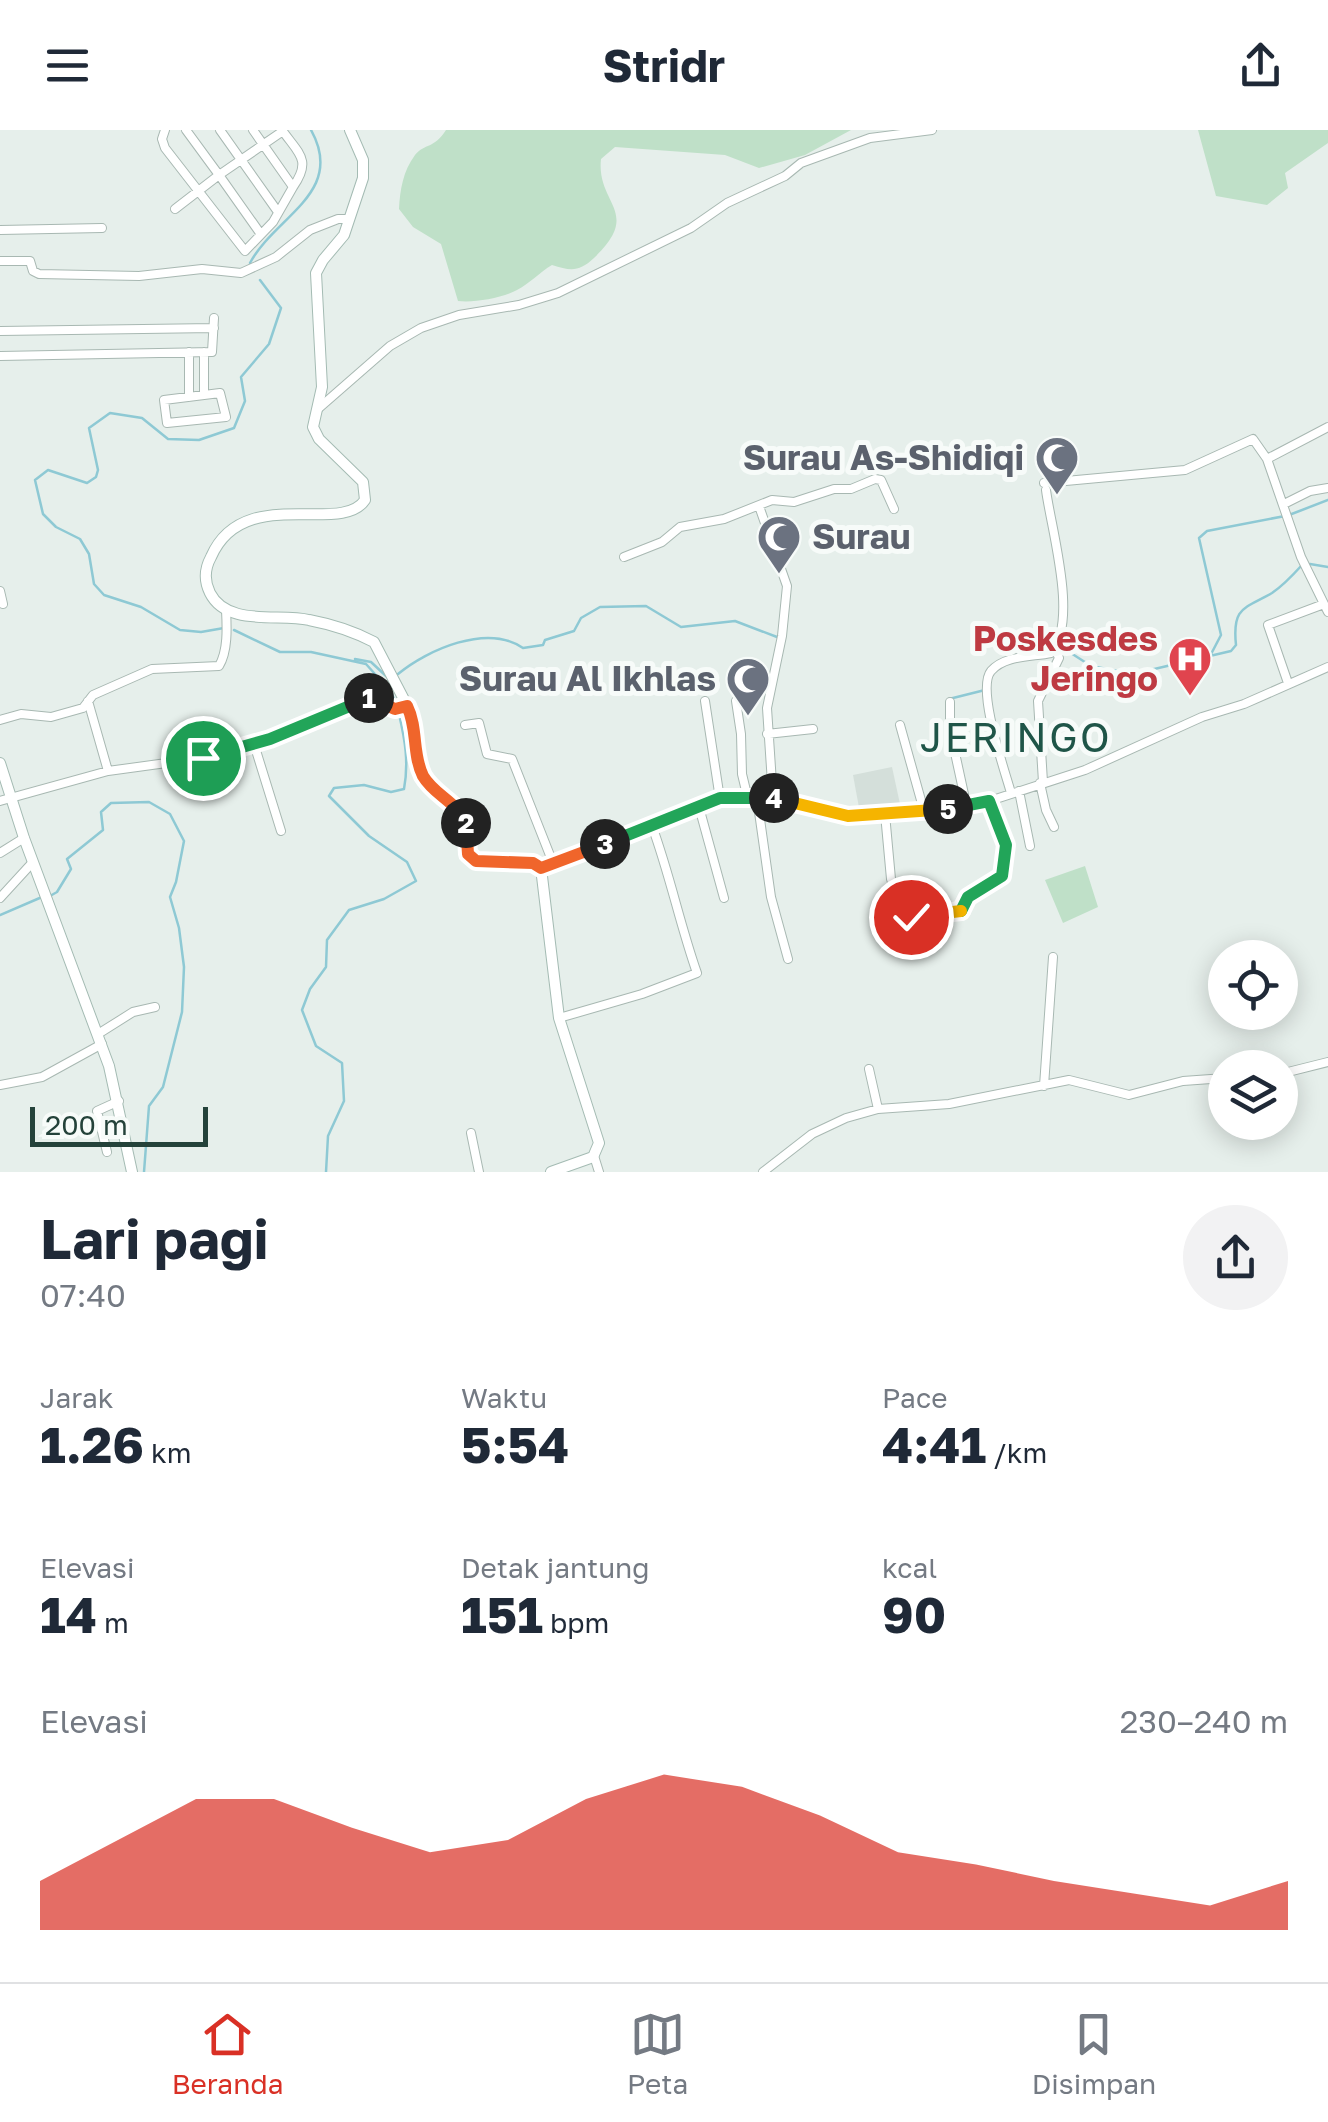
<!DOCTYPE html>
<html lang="id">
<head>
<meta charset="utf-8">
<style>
  :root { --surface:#fff; --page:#f2f2f3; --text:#1f2937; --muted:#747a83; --line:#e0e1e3; --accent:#d93025 }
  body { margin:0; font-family:"Golos Text",sans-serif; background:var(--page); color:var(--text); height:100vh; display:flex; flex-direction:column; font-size:38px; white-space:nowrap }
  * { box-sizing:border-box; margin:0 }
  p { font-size:32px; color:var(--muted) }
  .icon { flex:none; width:55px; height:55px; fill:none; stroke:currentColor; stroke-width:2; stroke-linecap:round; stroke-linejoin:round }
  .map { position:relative; height:1042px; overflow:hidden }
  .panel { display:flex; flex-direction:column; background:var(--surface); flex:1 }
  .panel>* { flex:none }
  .controls { position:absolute; left:1208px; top:810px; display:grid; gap:20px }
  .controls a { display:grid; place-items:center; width:90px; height:90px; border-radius:50%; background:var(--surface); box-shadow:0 5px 25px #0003; font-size:50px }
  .scale { position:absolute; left:30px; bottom:25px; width:178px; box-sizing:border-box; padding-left:10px; border:5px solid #24423a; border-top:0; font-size:28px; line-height:35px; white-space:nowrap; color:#24423a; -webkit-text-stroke:8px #f7fbf9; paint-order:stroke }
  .pin { position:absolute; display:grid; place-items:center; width:85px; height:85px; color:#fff; margin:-42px; border:5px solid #fff; border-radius:50%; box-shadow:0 2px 10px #0007 }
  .km { position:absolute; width:50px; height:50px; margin:-25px; border-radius:50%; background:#222; color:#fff; font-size:28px; line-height:50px; text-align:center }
  .round { display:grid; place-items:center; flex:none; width:105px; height:105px; border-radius:52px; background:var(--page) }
  .head { display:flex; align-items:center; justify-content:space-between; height:170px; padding:0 40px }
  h1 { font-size:55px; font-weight:700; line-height:75px }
  .stats { display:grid; grid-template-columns:repeat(3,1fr); gap:15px; height:170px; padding:10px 40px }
  .stats div { display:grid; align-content:center }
  .stats b { font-size:50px; font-weight:700 }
  .stats small { font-size:28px; font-weight:400 }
  .stats p { font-size:28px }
  .chart { height:280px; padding:20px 40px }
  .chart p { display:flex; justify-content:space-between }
  .chart svg { width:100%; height:180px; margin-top:10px; fill:var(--accent); opacity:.7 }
  header { display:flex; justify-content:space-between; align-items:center; height:130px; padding:0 40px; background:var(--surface); font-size:45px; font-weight:700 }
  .tabs { display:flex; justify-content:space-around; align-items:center; height:140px; border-top:2px solid var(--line); background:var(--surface); font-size:28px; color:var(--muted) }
  .tabs a { display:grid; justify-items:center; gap:5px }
  .tabs .active { color:var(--accent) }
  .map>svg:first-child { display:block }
</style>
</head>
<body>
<header><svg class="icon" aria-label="menu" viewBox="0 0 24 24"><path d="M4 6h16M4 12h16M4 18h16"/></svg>Stridr<svg class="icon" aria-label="share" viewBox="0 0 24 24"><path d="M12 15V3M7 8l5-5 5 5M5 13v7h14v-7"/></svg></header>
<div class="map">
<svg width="1328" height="1042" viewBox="0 0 1328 1042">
  <rect width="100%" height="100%" fill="#e6efeb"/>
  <path fill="#d4dfda" d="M892,637L900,674L860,683L853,645Z"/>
  <path fill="#bfe0c8" d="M446,0H851L805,25L759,38L725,25L615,17L601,29C596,75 643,81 594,128C579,142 571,141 552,135C540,142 529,154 517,160C503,168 474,173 458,171L441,114L413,97L399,79C400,60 403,41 415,25C425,13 434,19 446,0Z
    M1198,0H1328V13L1285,43L1288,58L1267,75L1216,66Z
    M1085,736L1098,777L1063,793L1045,750Z"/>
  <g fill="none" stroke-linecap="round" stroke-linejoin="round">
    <path stroke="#8ec9d4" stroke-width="2.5" d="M250,133C275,86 346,63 311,0
      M1289,385L1328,370
      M1310,434L1328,437
      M224,498L201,502L180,500L141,477L104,465L94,454L89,424L80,409L56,397L43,384L35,350L48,340L87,353L96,347L98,340L89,298L110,283L142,288L168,309L199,310L234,298L245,271L241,247L269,214L281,178L260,150
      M234,500L280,522H311L366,534L391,562L397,576
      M1060,516L1091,536L1133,544L1231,521L1236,515C1232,477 1244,479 1272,463C1284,455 1293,445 1302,435
      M1209,528L1221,505L1199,408L1207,401L1285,386
      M355,529L371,532L386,546
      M398,544C427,520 487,493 523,518L543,515L545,510L574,501L581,488L600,477L646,476L681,497L735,491L777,507
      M949,569L985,560
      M50,766L57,762L71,739L67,729L103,700L101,682L111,673L149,672L170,684L184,711L176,752L170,767L179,798L184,837L182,882L163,957L149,976L144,1042
      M0,785L42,767
      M326,1042L328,1006L344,971L342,933L316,916L302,880L310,859L326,837L327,810L349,780L384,769L416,751L407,732L369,706L329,666L334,658L364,655L391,662L404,659C409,632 405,610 399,584"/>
    <defs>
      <path id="street" d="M165,0L162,9L165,18L245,121L273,92L293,57L253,0
        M220,0L278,82
        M282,0C299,24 312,30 293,57
        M175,79L219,45L186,0
        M0,100L102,98
        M260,103L219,45L283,1
        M0,131H30L33,141L39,144L139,146L202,139L241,143L276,127L310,100L338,89H347
        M0,201L214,198
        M204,222V264
        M0,226L212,222L214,188
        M220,263L226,287L167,293L164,270Z
        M189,267V222
        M319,278L390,216L421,198L459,185L519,175L558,163L691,98L727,73L785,46L801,33L870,8L932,0
        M1328,297L1267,329L1301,427L1328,482
        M1044,353L1185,340L1253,309L1267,329
        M1284,374L1310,361L1328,358
        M759,376L787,456L782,506L767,578L773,668
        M624,427L662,412L680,397L724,389L772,370L794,372L834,359H851L875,349L881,350L894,379
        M0,461L3,474
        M1288,553L1268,495L1324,474
        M88,571L108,641
        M705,571L720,669
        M736,571L741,604L742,644L748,669
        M950,572V600L967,678
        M0,590L21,584L51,587L83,578L93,565L152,539L219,536C228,521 227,498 226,480
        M465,595L479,593L487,624L512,629L553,733
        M900,595L924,681
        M767,604L813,599
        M254,614L281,701
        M1043,652L1038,571L1059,528L1055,518
        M1040,653L1046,680L1054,697
        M1019,661L1030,716
        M1011,663C1005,641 976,559 991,541C1005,525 1032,527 1051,523C1079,491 1051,399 1046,360
        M757,668L771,767L788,829
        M0,671L108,641L203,628L282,605L366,568L395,579L407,576
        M699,677L724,768
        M885,684L891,749L899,773L892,789
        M0,723L24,708
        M541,738L721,668H777L848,686L971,677L1085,640L1202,587L1244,574L1328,537
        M0,768L33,732
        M900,823L902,806L911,787L960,782C973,758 985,764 1002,746L1006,715L989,671
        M559,888L642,864L697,843C680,795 670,745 652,696
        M98,904L133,882L155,877
        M869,939L878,979
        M1280,944L1328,932
        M0,955L42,947L102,914
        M1044,956L1053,827
        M471,1003L479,1042
        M107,1022L97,981L119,971
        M594,1026L599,1042
        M763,1042L812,1004L846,988L878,979L949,974L1069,950L1129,965L1183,951L1225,948"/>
      <path id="secondary" d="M350,0L363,30V48L344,105L323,130L316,143L322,257L313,297L319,309L363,352L365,370C341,406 243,353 211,427C205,438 204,451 210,463C227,497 279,483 309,490C330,494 355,502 374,512L411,583L417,627L424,648L464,688L470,727C491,739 520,725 541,738L559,888L599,1013L593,1027L551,1042
        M0,633L24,708L109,936L132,1042"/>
    </defs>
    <use href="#street" stroke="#a8b8b2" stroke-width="10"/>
    <use href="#secondary" stroke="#a4bbb3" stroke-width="12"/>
    <use href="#street" stroke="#fff" stroke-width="8"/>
    <use href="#secondary" stroke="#fff" stroke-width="10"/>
  </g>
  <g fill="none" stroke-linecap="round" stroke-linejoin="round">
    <defs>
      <path id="split-1" d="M203,628L270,609L369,568"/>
      <path id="split-2" d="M369,568L395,579L407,576C418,598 412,624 423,646C434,665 457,672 466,693"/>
      <path id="split-3" d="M466,693L468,724L476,731L533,733L541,738L605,714"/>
      <path id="split-4" d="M605,714L720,668H774"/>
      <path id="split-5" d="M774,668L848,686L948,679"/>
      <path id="split-6" d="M948,679L989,671L1006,715L1002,746L968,767L961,781"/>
      <path id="split-7" d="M911,787L961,781"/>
    </defs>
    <use href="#split-1" stroke="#fff" stroke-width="20"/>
    <use href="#split-2" stroke="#fff" stroke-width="20"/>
    <use href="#split-3" stroke="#fff" stroke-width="20"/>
    <use href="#split-4" stroke="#fff" stroke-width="20"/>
    <use href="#split-5" stroke="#fff" stroke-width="20"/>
    <use href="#split-6" stroke="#fff" stroke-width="20"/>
    <use href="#split-7" stroke="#fff" stroke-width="20"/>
    <use href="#split-1" stroke="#22a559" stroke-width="12"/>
    <use href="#split-2" stroke="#f0652b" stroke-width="12"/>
    <use href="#split-3" stroke="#f0652b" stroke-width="12"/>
    <use href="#split-4" stroke="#22a559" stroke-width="12"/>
    <use href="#split-5" stroke="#f5b400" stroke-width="12"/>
    <use href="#split-6" stroke="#22a559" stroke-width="12"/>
    <use href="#split-7" stroke="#f5b400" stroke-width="12"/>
  </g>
  <defs>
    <symbol id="mosque-pin" viewBox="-11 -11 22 30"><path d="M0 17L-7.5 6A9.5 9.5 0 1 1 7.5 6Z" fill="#6b7280" stroke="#f7fbf9"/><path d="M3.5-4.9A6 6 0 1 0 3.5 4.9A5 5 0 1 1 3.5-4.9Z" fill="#fff"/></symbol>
    <symbol id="hospital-pin" viewBox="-11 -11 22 30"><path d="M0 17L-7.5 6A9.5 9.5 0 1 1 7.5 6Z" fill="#e0444e" stroke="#f7fbf9"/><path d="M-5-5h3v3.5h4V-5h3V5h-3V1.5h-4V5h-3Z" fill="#fff"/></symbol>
  </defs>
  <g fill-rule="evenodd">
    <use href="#mosque-pin" x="1032" y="303" width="50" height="68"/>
    <use href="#mosque-pin" x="754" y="382" width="50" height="68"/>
    <use href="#hospital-pin" x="1165" y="504" width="50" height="68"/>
    <use href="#mosque-pin" x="723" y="524" width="50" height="68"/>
  </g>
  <g text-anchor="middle" stroke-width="10" stroke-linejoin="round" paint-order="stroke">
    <g font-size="35" font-weight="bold" fill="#5b616d" stroke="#f7fbf9" text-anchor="end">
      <text x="1024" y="340">Surau As-Shidiqi</text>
      <text x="812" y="419" text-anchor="start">Surau</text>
      <text x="716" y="561">Surau Al Ikhlas</text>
    </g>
    <g font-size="35" font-weight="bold" fill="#be3a42" stroke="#f7fbf9" text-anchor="end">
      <text x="1158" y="521">Poskesdes<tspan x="1158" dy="40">Jeringo</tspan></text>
    </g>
    <g font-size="40" letter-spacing="2.5" fill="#1f5548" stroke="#f7fbf9">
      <text x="1016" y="622">JERINGO</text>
    </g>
  </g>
</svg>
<div class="controls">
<a><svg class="icon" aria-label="locate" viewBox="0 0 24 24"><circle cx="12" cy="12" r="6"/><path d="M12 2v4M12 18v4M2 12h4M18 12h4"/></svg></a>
<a><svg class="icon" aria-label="layers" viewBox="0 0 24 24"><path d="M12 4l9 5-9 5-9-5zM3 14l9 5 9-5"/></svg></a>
</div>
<div class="scale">200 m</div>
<div class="pin" style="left:203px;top:628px;background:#1e9e55"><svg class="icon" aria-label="arrive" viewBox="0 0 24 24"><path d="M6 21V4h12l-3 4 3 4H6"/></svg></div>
<div class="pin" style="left:911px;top:787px;background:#d93025"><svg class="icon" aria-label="check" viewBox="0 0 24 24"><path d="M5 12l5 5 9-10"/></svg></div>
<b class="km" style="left:369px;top:568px">1</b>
<b class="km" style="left:466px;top:693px">2</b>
<b class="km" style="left:605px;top:714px">3</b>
<b class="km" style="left:774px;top:668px">4</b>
<b class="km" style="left:948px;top:679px">5</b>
</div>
<section class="panel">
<div class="head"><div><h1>Lari pagi</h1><p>07:40</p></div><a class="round"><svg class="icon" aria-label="share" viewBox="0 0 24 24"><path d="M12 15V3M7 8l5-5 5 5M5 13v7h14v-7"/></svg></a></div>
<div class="stats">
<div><p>Jarak</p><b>1.26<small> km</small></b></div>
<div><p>Waktu</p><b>5:54</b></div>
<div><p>Pace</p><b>4:41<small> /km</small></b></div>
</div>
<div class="stats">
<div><p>Elevasi</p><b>14<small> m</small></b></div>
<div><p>Detak jantung</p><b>151<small> bpm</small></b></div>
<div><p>kcal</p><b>90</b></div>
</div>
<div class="chart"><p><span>Elevasi</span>230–240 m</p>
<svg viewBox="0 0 160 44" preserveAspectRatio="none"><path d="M0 44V32L10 22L20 12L30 12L40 19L50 25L60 22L70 12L80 6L90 9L100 16L110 25L120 28L130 32L140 35L150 38L160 32V44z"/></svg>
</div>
</section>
<nav class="tabs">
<a class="active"><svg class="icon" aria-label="home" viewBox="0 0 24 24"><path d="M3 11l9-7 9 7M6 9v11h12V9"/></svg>Beranda</a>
<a><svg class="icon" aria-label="map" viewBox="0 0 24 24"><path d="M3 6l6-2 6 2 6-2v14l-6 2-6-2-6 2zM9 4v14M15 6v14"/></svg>Peta</a>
<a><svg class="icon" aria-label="saved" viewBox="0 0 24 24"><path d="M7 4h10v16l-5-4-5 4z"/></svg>Disimpan</a>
</nav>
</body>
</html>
